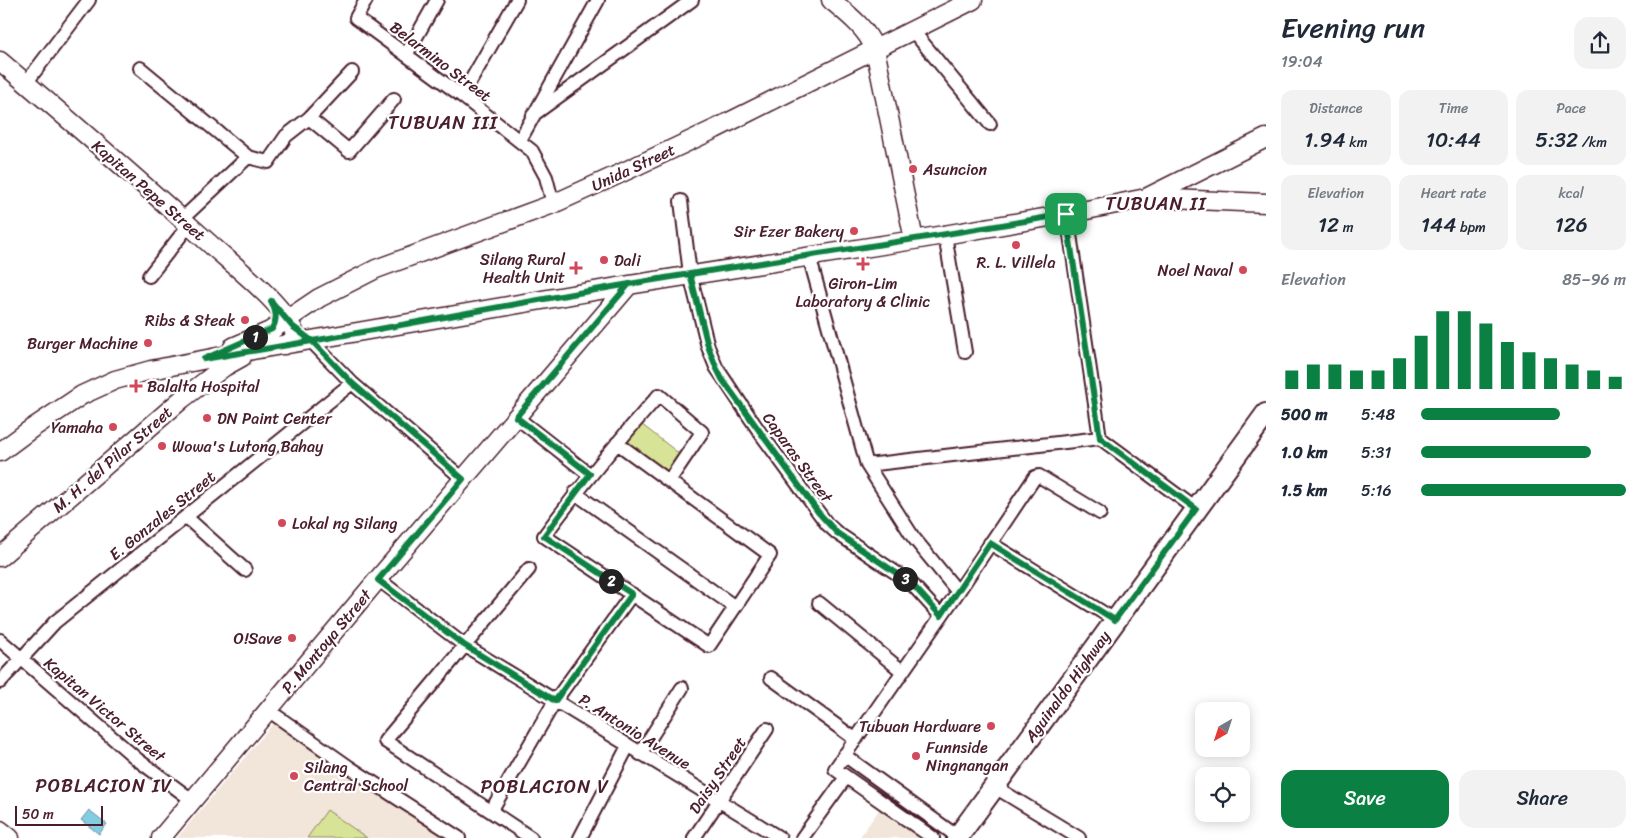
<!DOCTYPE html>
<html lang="en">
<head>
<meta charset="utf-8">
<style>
  :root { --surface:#fff; --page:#f2f2f3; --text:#1f2937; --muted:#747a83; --accent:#0b8043 }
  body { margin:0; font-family:Sriracha,sans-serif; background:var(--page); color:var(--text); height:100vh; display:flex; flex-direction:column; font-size:19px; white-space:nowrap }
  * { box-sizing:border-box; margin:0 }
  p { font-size:16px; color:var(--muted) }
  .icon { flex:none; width:28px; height:28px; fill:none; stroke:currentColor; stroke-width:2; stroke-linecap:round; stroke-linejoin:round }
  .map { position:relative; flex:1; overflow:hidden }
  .details { display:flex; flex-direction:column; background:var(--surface); width:375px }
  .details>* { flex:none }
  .needle { width:32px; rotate:219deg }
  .fabs { position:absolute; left:1195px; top:702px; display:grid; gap:10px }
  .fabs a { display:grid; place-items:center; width:55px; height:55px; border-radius:10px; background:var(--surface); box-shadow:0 2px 12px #0003; font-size:25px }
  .scale { position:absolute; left:15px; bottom:12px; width:88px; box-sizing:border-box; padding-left:5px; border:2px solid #4a1f2b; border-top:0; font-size:14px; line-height:18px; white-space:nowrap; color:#4a1f2b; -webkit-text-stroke:4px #fff; paint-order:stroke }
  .pin { position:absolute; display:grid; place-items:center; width:42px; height:42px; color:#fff; margin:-21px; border-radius:10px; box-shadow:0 2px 8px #0006 }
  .km { position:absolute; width:25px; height:25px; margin:-12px; border-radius:50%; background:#222; color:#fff; font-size:14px; line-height:25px; text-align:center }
  .round { display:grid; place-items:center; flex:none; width:52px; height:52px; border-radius:15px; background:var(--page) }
  .head { display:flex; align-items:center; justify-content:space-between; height:85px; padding:0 15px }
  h1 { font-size:28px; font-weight:600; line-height:38px }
  .stats { display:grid; grid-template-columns:repeat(3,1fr); gap:8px; height:85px; padding:5px 15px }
  .stats div { display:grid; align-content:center; border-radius:12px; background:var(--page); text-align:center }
  .stats b { font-size:21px; font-weight:600 }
  .stats small { font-size:14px; font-weight:400 }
  .stats p { font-size:14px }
  .chart { height:140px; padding:10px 15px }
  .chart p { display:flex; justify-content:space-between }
  .chart svg { width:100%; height:90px; margin-top:5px; stroke:var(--accent); stroke-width:6 }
  .button { display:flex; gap:10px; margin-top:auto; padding:10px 15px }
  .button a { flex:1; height:58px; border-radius:15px; background:var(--accent); color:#fff; font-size:20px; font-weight:600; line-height:58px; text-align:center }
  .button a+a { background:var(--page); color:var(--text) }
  ul { padding:0 15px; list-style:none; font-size:16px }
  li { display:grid; grid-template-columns:80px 60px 1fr; align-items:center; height:38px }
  li i { height:12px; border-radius:6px; background:var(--accent) }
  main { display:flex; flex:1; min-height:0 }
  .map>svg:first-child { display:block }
</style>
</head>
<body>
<main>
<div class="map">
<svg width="1266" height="838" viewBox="0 0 1266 838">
  <rect width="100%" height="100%" fill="#fff"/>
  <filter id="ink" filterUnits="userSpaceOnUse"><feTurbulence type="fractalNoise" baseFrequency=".02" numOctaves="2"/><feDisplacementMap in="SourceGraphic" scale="10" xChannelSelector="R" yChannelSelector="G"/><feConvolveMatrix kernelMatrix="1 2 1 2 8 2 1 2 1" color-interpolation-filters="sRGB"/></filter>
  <g filter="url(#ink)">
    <path fill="#f2e6da" d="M277,719L448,838H177Z
      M881,807L927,838H859Z"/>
    <path fill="#d7e497" stroke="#908261" d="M641,424L681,455L667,473L627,443Z
      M327,810L367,838H307Z"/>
    <path fill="#83cde3" stroke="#6c8799" d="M89,810L107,824L99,834L81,820Z"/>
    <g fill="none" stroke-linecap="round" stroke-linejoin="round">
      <defs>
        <path id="street" d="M366,0L356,18L462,96L532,151L546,177L553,204
          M913,31L990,124
          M406,55L437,0
          M140,68L248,157
          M26,83L89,0
          M462,96L517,0
          M533,115L692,0
          M309,118L349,151L394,99
          M520,140L598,0
          M681,201L690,274L708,347L716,367L761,434L827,524L837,533L911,583L941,616
          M1067,214L1100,438
          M182,219L248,157L268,162L286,136L309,118L352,72
          M945,235L965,352
          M809,256L867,465L913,537L958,592
          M149,276L189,225
          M311,341L352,383L463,479
          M516,417L590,475
          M1100,438L1196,509
          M617,443L770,555L709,646L544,536C580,487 618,441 659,395L702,432L669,481
          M867,465L1100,438
          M575,493L735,607
          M186,517L245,570
          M990,543L1115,620
          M529,569L385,741L531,838
          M378,579L464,645L780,838
          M819,603L902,671
          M0,640L138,760L192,800
          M771,678L855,739
          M0,682L55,622L352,383
          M268,710L349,767L459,838
          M640,754L682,688
          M844,755L958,837
          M995,787L1079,838
          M491,811L555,701L632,594
          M580,838L628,746
          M694,838L767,729
          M802,838L846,777
          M933,838L835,769L958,592L1035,477L1039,476L1100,513"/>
        <path id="secondary" d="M831,0C849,15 866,28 875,49L914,240
          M0,61C71,121 141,182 210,244C232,264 289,308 295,335L292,341L285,345
          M1147,198L1266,203
          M233,347L270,331L319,298L376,269L553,204L617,175L715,129L973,0
          M0,452L31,429L82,395L115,380L151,370L253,350L629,285L914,240L1067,214L1146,198L1266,138
          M0,557L182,399L224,367L242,357
          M0,830L10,838
          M161,838L378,579L629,285"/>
        <path id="primary" d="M957,838L1266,414"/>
      </defs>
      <use href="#street" stroke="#4a1f2b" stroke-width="16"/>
      <use href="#secondary" stroke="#4a1f2b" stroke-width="21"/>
      <use href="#primary" stroke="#4a1f2b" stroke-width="24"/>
      <use href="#street" stroke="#fff" stroke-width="12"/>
      <use href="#secondary" stroke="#fff" stroke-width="18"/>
      <use href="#primary" stroke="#fff" stroke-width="20"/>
    </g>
  </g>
  <g fill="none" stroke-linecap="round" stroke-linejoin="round" filter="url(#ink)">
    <defs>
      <path id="route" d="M1066,214C941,236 816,254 690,274C564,294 438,319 312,341L292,326L271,301C276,311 278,319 272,329L204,359L312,341L352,383L463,479L378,580L464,645L555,701L632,594L544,536L590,474L516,417L629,284L690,274L708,346L716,367L722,379L818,512L837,533L911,583L941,616L990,543L1115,620L1196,509L1100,438L1066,214"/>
    </defs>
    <use href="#route" stroke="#fff" stroke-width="10"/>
    <use href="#route" stroke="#0b8043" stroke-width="6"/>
  </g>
  <g fill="#d1495b" stroke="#fff" stroke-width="2">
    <circle cx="913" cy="169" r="5"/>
    <circle cx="854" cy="231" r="5"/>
    <circle cx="1016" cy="245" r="5"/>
    <circle cx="604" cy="260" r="5"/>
    <path d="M860.5 256.5h5v5h5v5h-5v5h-5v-5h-5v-5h5z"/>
    <path d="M573.5 260.5h5v5h5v5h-5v5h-5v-5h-5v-5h5z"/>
    <circle cx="1243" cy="270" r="5"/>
    <circle cx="245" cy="320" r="5"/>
    <circle cx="148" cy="343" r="5"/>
    <path d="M133.5 378.5h5v5h5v5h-5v5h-5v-5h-5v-5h5z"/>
    <circle cx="207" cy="418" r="5"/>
    <circle cx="113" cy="427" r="5"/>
    <circle cx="162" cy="446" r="5"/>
    <circle cx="282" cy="523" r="5"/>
    <circle cx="292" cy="638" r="5"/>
    <circle cx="991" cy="726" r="5"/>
    <circle cx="916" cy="756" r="5"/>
    <circle cx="294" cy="776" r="5"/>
  </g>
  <g text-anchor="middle" stroke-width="4.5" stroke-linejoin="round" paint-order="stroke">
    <g font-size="16" fill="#4a1f2b" stroke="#fff">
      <text transform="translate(441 61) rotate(37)" y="6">Belarmino Street</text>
      <text transform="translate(633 167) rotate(-25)" y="6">Unida Street</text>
      <text transform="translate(149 190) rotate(41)" y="6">Kapitan Pepe Street</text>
      <text transform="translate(798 457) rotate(54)" y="6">Caparas Street</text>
      <text transform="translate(112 459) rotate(-41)" y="6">M. H. del Pilar Street</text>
      <text transform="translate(162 515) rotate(-39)" y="6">E. Gonzales Street</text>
      <text transform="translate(326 641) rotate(-50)" y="6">P. Montoya Street</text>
      <text transform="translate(1067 686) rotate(-54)" y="6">Aguinaldo Highway</text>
      <text transform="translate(105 709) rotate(40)" y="6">Kapitan Victor Street</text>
      <text transform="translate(635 731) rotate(32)" y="6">P. Antonio Avenue</text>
      <text transform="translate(717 775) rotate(-56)" y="6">Daisy Street</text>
    </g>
    <g font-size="16" fill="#4a1f2b" stroke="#fff" text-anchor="start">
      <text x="923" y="175">Asuncion</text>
      <text x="844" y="237" text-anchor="end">Sir Ezer Bakery</text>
      <text x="565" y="265" text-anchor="end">Silang Rural<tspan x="565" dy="18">Health Unit</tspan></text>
      <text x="614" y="266">Dali</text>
      <text x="1016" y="268" text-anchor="middle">R. L. Villela</text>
      <text x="1233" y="276" text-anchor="end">Noel Naval</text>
      <text x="863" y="289" text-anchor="middle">Giron-Lim<tspan x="863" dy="18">Laboratory &amp; Clinic</tspan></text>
      <text x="235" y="326" text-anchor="end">Ribs &amp; Steak</text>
      <text x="138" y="349" text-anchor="end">Burger Machine</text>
      <text x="147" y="392">Balalta Hospital</text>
      <text x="217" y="424">DN Paint Center</text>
      <text x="103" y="433" text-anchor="end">Yamaha</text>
      <text x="172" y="452">Wowa's Lutong Bahay</text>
      <text x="292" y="529">Lokal ng Silang</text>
      <text x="282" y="644" text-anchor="end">O!Save</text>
      <text x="981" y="732" text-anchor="end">Tubuan Hardware</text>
      <text x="926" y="753">Funnside<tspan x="926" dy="18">Ningnangan</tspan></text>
      <text x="304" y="773">Silang<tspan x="304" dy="18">Central School</tspan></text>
    </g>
    <g font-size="19" letter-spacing="1" fill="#4a1f2b" stroke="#fff">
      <text x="443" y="129">TUBUAN III</text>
      <text x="1156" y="210">TUBUAN II</text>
      <text x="104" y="792">POBLACION IV</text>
      <text x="545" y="793">POBLACION V</text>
    </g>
  </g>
</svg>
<div class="fabs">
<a><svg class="needle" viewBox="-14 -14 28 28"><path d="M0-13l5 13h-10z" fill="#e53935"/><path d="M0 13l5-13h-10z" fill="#747a83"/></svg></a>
<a><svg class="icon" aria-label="locate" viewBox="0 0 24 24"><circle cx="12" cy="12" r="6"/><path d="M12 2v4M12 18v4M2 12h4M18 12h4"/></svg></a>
</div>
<div class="scale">50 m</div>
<div class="pin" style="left:1066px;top:214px;background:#1e9e55"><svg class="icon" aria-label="arrive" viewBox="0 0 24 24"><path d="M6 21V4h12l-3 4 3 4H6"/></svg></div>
<b class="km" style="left:255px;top:337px">1</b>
<b class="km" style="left:611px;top:581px">2</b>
<b class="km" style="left:905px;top:579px">3</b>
</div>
<section class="details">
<div class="head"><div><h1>Evening run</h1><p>19:04</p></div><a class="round"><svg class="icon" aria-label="share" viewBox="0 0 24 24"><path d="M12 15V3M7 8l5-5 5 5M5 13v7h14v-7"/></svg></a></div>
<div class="stats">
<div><p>Distance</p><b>1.94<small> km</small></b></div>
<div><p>Time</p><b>10:44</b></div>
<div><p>Pace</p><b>5:32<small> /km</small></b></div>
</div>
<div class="stats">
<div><p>Elevation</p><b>12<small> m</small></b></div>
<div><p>Heart rate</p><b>144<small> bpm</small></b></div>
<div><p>kcal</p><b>126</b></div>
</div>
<div class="chart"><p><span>Elevation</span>85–96 m</p>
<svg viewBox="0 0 160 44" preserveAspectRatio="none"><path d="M5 44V35M15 44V32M25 44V32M35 44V35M45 44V35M55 44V29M65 44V18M75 44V6M85 44V6M95 44V12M105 44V21M115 44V26M125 44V29M135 44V32M145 44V35M155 44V38"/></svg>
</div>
<ul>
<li><b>500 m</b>5:48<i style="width:68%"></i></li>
<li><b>1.0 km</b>5:31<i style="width:83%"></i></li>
<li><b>1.5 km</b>5:16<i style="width:100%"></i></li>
</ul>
<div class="button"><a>Save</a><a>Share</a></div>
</section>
</main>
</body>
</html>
